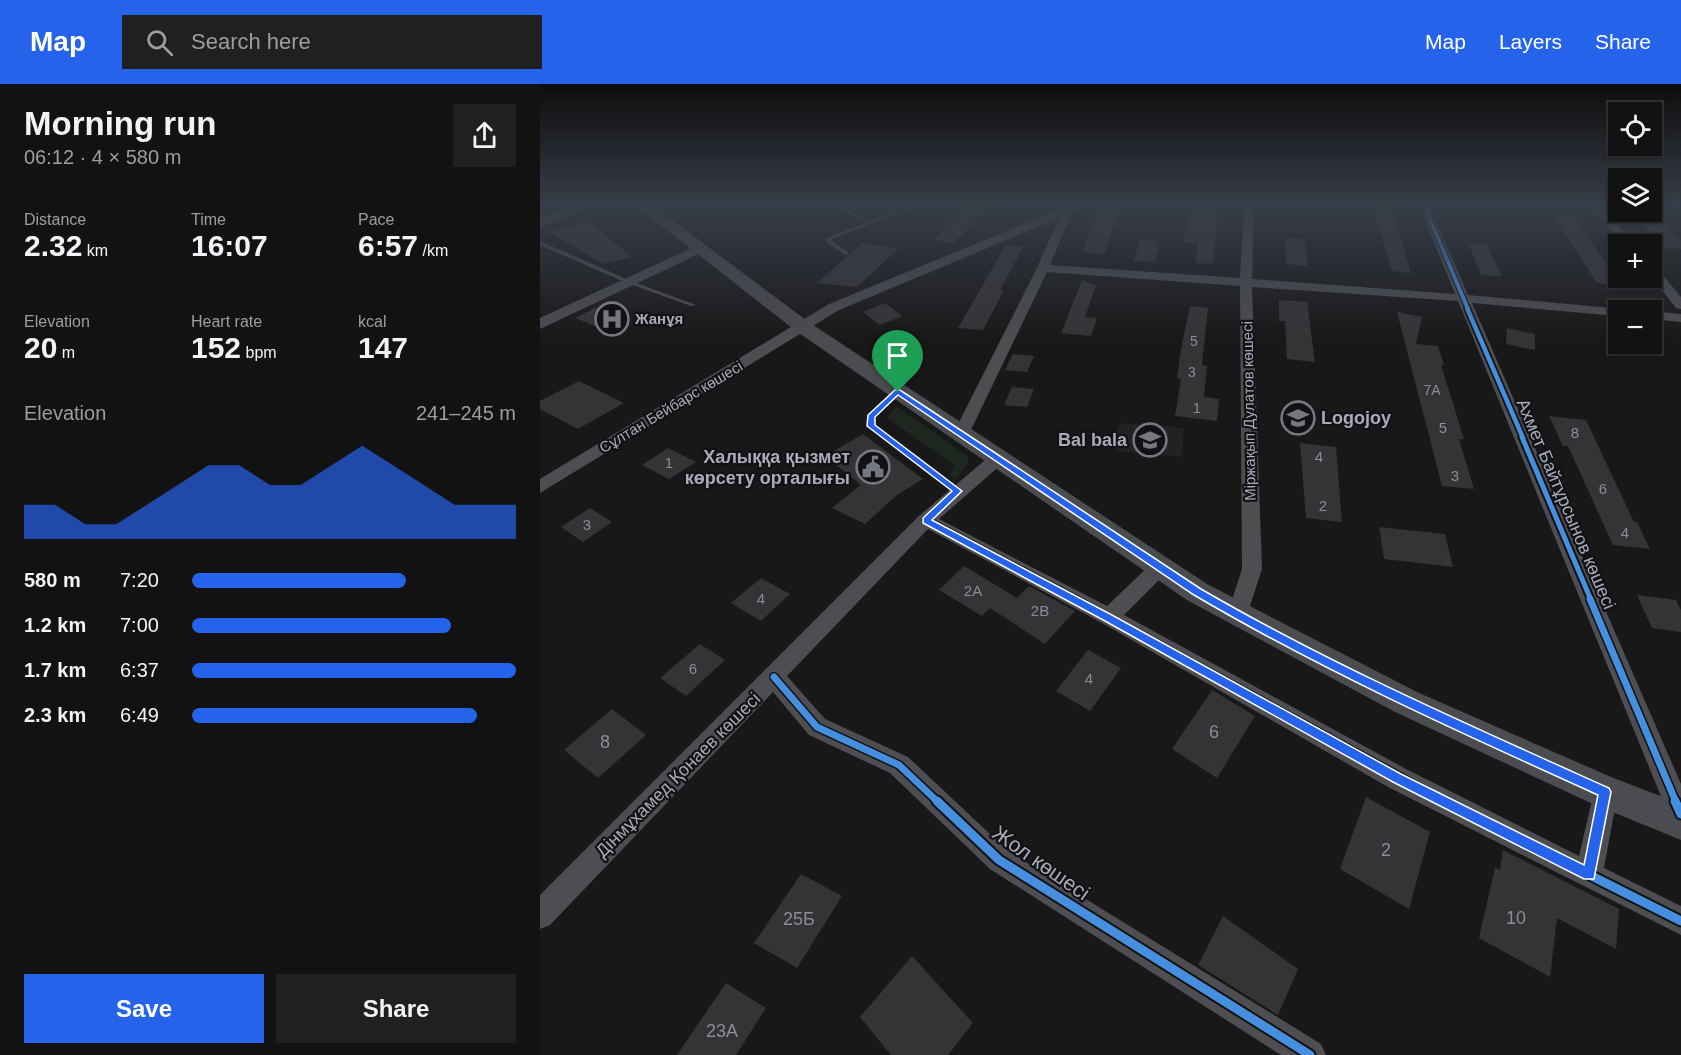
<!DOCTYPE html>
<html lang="en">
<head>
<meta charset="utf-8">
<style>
  :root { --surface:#121212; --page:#1f2020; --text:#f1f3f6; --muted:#9c9e9f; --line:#313232; --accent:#2563eb }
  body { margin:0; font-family:Helvetica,sans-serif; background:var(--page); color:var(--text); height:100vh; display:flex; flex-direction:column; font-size:22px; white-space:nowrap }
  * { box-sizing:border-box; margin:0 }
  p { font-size:20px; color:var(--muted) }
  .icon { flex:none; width:33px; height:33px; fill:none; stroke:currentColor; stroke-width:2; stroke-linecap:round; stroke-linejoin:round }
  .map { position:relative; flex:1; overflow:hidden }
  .drawer { display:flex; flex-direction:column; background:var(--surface); width:540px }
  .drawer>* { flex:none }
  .tools { position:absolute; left:1068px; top:18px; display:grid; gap:12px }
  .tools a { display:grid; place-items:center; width:54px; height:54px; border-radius:0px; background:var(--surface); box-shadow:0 2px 4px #0004,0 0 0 2px var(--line); font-size:30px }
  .pin { position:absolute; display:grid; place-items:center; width:51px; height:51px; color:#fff; margin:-62px -26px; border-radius:50% 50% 50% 0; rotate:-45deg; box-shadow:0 0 6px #0007 }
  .pin .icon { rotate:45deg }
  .round { display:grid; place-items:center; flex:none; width:63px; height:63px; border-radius:0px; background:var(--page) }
  .summary { display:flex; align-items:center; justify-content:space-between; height:102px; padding:0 24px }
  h1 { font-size:33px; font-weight:700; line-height:45px }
  .metrics { display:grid; grid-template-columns:repeat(3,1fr); gap:9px; height:102px; padding:6px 24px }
  .metrics div { display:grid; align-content:center }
  .metrics b { font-size:30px; font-weight:700 }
  .metrics small { font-size:16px; font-weight:400 }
  .metrics p { font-size:16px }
  .chart { height:168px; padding:12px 24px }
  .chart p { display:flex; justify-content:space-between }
  .chart svg { width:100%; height:108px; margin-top:6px; fill:var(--accent); opacity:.7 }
  .primary-button { display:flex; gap:12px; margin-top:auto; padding:12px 24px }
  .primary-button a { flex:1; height:69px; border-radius:0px; background:var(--accent); color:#fff; font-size:24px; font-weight:700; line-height:69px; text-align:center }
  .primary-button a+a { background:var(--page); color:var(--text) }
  ul { padding:0 24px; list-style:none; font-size:20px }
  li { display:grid; grid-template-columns:96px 72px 1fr; align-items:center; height:45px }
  li i { height:15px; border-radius:8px; background:var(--accent) }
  header { display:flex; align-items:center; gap:36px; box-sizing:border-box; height:84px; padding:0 30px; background:var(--accent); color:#fff }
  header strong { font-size:28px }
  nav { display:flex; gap:33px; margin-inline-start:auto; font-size:21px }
  .search { width:420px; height:54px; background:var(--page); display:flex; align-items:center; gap:15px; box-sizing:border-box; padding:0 21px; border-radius:0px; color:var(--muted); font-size:22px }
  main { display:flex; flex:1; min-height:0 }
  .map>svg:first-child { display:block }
</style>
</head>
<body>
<header>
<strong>Map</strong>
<div class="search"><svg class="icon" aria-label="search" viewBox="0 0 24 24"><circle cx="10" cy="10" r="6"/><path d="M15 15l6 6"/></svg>Search here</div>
<nav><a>Map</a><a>Layers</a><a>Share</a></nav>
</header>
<main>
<section class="drawer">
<div class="summary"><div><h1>Morning run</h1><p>06:12 · 4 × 580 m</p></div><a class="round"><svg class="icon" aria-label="share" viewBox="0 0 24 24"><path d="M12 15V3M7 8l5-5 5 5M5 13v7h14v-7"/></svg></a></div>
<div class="metrics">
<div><p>Distance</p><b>2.32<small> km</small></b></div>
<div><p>Time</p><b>16:07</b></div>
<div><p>Pace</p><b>6:57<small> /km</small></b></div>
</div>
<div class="metrics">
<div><p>Elevation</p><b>20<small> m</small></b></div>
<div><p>Heart rate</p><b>152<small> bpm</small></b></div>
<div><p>kcal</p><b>147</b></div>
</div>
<div class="chart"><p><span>Elevation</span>241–245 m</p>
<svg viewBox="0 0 160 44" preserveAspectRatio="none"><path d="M0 44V30L10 30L20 38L30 38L40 30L50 22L60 14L70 14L80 22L90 22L100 14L110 6L120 14L130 22L140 30L150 30L160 30V44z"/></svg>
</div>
<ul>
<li><b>580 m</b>7:20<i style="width:66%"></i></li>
<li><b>1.2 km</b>7:00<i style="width:80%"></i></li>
<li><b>1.7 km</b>6:37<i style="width:100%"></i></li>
<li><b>2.3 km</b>6:49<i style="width:88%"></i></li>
</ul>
<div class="primary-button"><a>Save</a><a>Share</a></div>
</section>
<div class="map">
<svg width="1141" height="971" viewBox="0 0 1141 971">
  <rect width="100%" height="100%" fill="#181818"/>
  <path fill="#222224" d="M746,323L770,326L771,345L746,343Z
    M579,339L644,344L642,373L574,367Z"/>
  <path fill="#1d261f" d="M356,322L428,372V379L416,396L409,391L414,381L347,334Z"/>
  <path fill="#343436" d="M419,121H449L414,159L393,156L418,131Z
    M561,121L581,122L564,170L542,168Z
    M832,121H851L871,189L852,187Z
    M650,123L679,125L673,180L655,179L658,159L643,158Z
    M1011,129L1033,131L1080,201L1057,199Z
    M1096,133L1121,134L1141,156V165L1124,164Z
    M49,137L92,173L64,180L9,148Z
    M745,154L765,155L767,182L746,180Z
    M600,155L620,157L615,178L594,177Z
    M322,159L359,164L317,203L277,199Z
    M928,159L947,160L962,192L941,191Z
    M465,162L483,163L460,206H464L443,246L418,244Z
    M542,196L556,201L545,233L557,234L551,252L521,249Z
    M739,216L767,218L775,278L747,275L745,237H739Z
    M65,219L88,228L57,243L35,234Z
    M345,219L362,232L340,241L323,228Z
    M650,222L668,224L662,281L667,282L664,313L679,315L677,337L635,332L641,295L637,294L641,265Z
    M857,228L882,233L876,260L898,262L904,281H901L924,355H919L934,405L902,402Z
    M967,244L995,250V266L966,260Z
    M473,270L494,272L487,288L465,286Z
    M39,297L84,319L38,345L0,325V317Z
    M472,303L494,305L487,323L464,321Z
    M1009,332L1046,336L1094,438H1097L1110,465L1073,461L1028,362H1023Z
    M323,350L383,395L357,411L325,440L292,424L321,401L285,372Z
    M760,359L796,363L802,438L766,434Z
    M128,364L156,378L129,395L102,381Z
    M50,424L72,438L43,458L21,443Z
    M839,443L905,450L913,483L844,475Z
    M424,482L477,514L489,502L535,527L505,560L450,524L442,532L399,506Z
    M221,494L250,510L221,537L191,519Z
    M1097,511L1136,516L1141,526V548L1112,544Z
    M160,560L185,576L146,612L120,594Z
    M548,566L581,584L550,627L516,607Z
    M672,606L715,632L677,694L632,665Z
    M72,625L106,651L58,694L24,666Z
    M826,713L890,748L869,825L800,785Z
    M963,766L1079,825L1076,865L1017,834L1010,893L939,854L955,783L960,786Z
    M261,790L302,812L257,884L214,859Z
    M683,832L758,885L738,931L658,881Z
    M372,872L433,939L408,971H351L320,933Z
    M186,899L226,924L196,971H137Z"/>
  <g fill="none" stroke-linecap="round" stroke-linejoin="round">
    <path fill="#4d4d52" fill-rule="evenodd" d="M295,121H301L328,138L373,121H380L292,155V157L308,168V170L306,171L287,159L286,154L325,139Z
      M0,157L91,197L156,221L151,222L87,199L0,161Z
      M358,305L360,306V308L335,334V341L421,405L422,407L421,409H415L327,342L328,331L356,306Z"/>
    <path fill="#4d4d52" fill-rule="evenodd" d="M530,121H545L532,128L510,181L700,194L704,121H714L712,195L915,210L879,121H889L928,211L1083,225L1078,226V232L932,219L1141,700V743L1132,739L918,217L712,203L722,485L707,531L704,537L697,539L690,537L687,531L702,485L700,202L507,188L429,350L421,355L413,350L497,184L519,134L299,226L0,409V395L289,220Z
      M1051,121H1062L1094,160H1083Z
      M1112,182L1116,183L1141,213V225L1136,224L1112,193Z
      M1112,227L1141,230V238L1112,235Z
      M457,369L465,375L463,379L399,435L567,522L613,478L620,475L627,478L630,483L627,488L584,531L866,685L1039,772L1056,699L1065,695L1074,699L1078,708L1064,784L1141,822V851L848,703L562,539L388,445L247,592L285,635L368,673L468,767L781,960L786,971H741L450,785L350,689L269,651L233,608L10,841L0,845V811L380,431L451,371Z"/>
    <path fill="#4d4d52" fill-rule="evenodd" d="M35,121H54L0,143V134Z
      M158,161L165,165L163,168L0,245V234Z"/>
    <path fill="#4b4c50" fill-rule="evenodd" d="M95,121H112L270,239L667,500L877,608L1071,693L1141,720V756L1053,720L855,628L647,516L256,247Z"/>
    <defs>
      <path id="cycleway-far4" d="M884,121L928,225"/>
      <path id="cycleway-far3" d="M927,224L983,354"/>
      <path id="cycleway-far2" d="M982,353L1051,516
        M386,436L537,516"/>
      <path id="cycleway-far1" d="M534,515L906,718
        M1050,515L1136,718
        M234,593L277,643L359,681L398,718"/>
      <path id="cycleway" d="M397,717L459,776L770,971
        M903,717L1141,837
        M1135,717L1141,730"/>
    </defs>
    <use href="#cycleway-far4" stroke="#121214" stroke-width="6"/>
    <use href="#cycleway-far3" stroke="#121214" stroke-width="8"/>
    <use href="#cycleway-far2" stroke="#121214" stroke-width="9"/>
    <use href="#cycleway-far1" stroke="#121214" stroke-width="10"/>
    <use href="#cycleway" stroke="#121214" stroke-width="13"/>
    <use href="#cycleway-far4" stroke="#468fdf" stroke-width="4"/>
    <use href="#cycleway-far3" stroke="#468fdf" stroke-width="4.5"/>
    <use href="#cycleway-far2" stroke="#468fdf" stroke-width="5"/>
    <use href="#cycleway-far1" stroke="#468fdf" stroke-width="7"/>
    <use href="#cycleway" stroke="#468fdf" stroke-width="9"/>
  </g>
  <linearGradient id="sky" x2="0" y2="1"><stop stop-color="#0d0d0d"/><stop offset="0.47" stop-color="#373d48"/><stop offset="1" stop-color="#373d48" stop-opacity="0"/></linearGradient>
  <rect width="1141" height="257" fill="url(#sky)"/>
  <path fill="#2563eb" stroke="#fff" stroke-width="1.5" fill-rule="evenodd" d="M355,306H360L661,505C792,581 931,642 1069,704L1071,708L1054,795H1044L853,698L565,537L383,439V434L412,407L327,342L328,331ZM358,311L654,511C783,587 921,649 1058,711L1044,781L861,690L572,531L392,436L422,407L335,341V333Z"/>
  <defs>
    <symbol id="hospital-ring" viewBox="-11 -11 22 22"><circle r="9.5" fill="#121214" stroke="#767881" stroke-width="1.5"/><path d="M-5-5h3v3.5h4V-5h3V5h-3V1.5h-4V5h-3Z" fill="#767881"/></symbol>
    <symbol id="school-ring" viewBox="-11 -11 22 22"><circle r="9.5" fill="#121214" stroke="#767881" stroke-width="1.5"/><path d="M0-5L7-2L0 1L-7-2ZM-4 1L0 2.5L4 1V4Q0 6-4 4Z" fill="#767881"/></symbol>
    <symbol id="civic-ring" viewBox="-11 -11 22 22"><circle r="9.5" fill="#121214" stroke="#767881" stroke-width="1.5"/><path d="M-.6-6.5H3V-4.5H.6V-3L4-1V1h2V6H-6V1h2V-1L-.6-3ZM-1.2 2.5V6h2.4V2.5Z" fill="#767881"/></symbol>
  </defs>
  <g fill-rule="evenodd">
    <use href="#hospital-ring" x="53" y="216" width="38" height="38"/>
    <use href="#school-ring" x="739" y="315" width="38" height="38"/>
    <use href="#school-ring" x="591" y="337" width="38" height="38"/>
    <use href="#civic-ring" x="314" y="364" width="38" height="38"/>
  </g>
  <g text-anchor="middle" stroke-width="4.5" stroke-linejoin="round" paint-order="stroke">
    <g font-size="14" fill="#8b8d99">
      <text x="654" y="262">5</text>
      <text x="652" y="293">3</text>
      <text x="892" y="311">7А</text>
      <text x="657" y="329">1</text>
    </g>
    <g font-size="15" font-weight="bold" fill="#a8abba" stroke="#121214" text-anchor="start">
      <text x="95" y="240">Жанұя</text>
    </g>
    <g font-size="15" fill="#a8abba" stroke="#121214">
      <text transform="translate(131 323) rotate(-31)" y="5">Сұлтан Бейбарс көшесі</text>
      <text transform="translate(709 327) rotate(-91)" y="5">Міржақып Дулатов көшесі</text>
    </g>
    <g font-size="15" fill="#8b8d99">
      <text x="903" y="349">5</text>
      <text x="1035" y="354">8</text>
      <text x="779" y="378">4</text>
      <text x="129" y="384">1</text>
      <text x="915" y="397">3</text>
      <text x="1063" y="410">6</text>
      <text x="783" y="427">2</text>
      <text x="47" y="446">3</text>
      <text x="1085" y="454">4</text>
      <text x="433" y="512">2А</text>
      <text x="221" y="520">4</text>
      <text x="500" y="532">2В</text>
      <text x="153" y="590">6</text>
      <text x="549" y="600">4</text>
    </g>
    <g font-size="18" font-weight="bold" fill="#a8abba" stroke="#121214" text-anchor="end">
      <text x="781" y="340" text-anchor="start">Logojoy</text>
      <text x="587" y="362">Bal bala</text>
      <text x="310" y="379">Халыққа қызмет<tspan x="310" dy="21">көрсету орталығы</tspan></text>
    </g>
    <g font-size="18" fill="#a8abba" stroke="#121214">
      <text transform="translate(1026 420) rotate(67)" y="6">Ахмет Байтұрсынов көшесі</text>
      <text transform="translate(138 691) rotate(-45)" y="6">Дінмұхамед Қонаев көшесі</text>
    </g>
    <g font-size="18" fill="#8b8d99">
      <text x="674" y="654">6</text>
      <text x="65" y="664">8</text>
      <text x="846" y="772">2</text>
      <text x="976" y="840">10</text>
      <text x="259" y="841">25Б</text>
      <text x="182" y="953">23А</text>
    </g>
    <g font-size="21" fill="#a8abba" stroke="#121214">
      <text transform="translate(501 779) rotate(35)" y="7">Жол көшесі</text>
    </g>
  </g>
</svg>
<div class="tools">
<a><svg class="icon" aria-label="locate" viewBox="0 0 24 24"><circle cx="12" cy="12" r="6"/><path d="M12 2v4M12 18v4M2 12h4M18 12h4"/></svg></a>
<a><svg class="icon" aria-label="layers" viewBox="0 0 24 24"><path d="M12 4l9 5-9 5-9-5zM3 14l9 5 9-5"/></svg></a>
<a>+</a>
<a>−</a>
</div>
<div class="pin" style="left:358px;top:308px;background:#1e9e55"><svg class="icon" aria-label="arrive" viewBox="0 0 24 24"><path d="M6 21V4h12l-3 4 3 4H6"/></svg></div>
</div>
</main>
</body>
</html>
